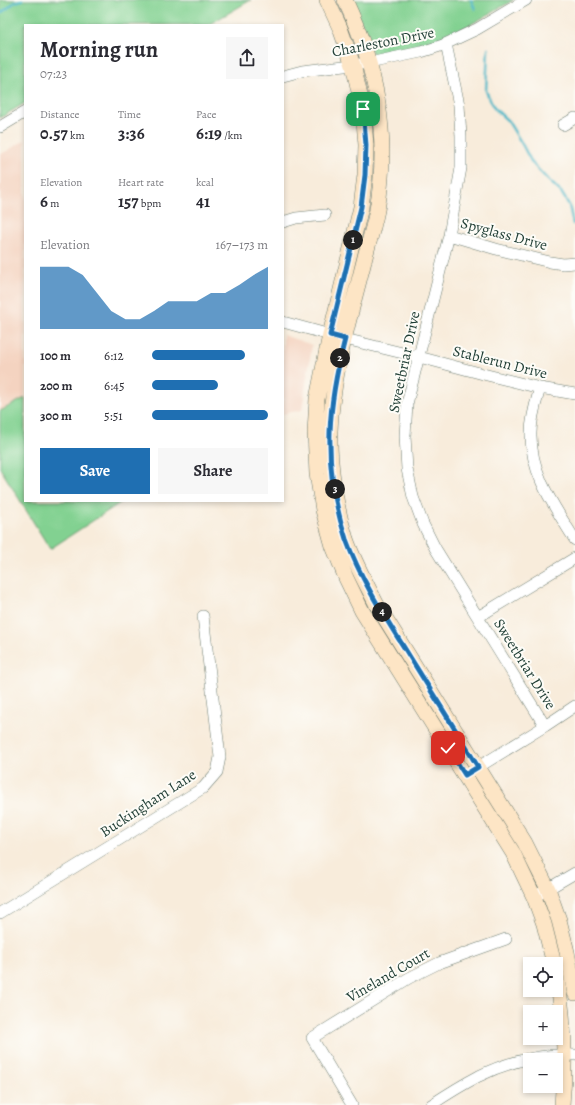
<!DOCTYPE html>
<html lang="en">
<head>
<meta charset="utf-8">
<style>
  :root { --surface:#fff; --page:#f7f7f7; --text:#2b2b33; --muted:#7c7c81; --accent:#1f6fb2 }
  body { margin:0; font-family:Alegreya,serif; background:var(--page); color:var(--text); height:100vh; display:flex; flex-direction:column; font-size:15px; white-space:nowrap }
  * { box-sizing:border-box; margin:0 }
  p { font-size:13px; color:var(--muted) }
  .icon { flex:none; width:22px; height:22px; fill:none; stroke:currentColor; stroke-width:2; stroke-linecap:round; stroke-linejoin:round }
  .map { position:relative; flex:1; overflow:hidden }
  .details { position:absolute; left:24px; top:24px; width:260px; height:478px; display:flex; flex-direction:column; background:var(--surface); border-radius:0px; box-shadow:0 2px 6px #0003 }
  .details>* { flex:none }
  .fabs { position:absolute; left:523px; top:957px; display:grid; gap:8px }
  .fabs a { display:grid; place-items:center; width:40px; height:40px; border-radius:0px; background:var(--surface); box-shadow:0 2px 6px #0003; font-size:20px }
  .pin { position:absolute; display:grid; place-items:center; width:34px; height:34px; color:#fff; margin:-17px; border-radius:8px; box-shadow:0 2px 6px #0006 }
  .km { position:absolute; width:20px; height:20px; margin:-10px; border-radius:50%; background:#222; color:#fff; font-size:11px; line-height:20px; text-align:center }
  .round { display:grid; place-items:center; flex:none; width:42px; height:42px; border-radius:0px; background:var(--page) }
  .headline { display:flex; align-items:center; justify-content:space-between; height:68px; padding:0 16px }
  h1 { font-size:22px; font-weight:700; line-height:30px }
  .metrics { display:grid; grid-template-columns:repeat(3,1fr); gap:6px; height:68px; padding:4px 16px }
  .metrics div { display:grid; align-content:center }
  .metrics b { font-size:17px; font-weight:700 }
  .metrics small { font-size:11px; font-weight:400 }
  .metrics p { font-size:11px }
  .chart { height:112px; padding:8px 16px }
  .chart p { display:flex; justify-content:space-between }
  .chart svg { width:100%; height:72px; margin-top:4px; fill:var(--accent); opacity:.7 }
  .primary-button { display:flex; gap:8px; margin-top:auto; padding:8px 16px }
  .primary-button a { flex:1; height:46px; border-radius:0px; background:var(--accent); color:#fff; font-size:16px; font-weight:700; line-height:46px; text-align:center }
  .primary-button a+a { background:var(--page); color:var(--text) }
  ul { padding:0 16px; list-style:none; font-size:13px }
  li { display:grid; grid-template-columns:64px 48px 1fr; align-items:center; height:30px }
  li i { height:10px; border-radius:5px; background:var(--accent) }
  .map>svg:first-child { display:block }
</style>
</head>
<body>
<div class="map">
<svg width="575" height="1105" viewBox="0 0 575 1105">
  <rect width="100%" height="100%" fill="#fdfcf7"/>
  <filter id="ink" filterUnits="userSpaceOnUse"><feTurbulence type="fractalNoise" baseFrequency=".025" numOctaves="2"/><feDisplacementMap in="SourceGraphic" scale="8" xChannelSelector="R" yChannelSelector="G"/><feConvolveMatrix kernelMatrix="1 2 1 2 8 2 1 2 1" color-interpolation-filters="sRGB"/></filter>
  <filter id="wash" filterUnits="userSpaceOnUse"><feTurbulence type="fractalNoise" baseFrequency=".012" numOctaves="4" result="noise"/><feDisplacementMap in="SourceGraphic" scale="16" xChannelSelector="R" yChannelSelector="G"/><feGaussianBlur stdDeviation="0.9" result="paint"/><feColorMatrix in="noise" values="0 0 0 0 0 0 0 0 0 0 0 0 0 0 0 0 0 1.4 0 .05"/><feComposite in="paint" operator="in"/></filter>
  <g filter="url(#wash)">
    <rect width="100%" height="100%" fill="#f8ecdb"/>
    <path fill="#f4d3c0" d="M25,140V501H123L50,549L0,468V155Z
      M283,335L312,345L302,410L283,414Z"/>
    <path fill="#82d191" stroke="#508762" d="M0,0H251L208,25H25V103L0,118Z
      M351,0H514C490,13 467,28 442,38C420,47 396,50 373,55Z
      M25,398V501H123L50,549L0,468V411Z"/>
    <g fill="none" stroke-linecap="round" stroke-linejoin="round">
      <path stroke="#4cb8c8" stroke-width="2.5" d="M471,0L475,9
        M0,14L15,2L22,0
        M488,49L486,91L494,108L508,121L522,144L532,163L547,179L561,192L569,205L573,224"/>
    </g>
  </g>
  <g filter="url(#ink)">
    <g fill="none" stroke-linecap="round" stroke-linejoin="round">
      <defs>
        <path id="street" d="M446,44L459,105L461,136V168L449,235L407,404L405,436L407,469L413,497L423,524L435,548L545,726
          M283,76L302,71L369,63L421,52L437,47L443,45L477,29L526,0
          M563,125L575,118
          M0,127L25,112
          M283,222L296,218L325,215
          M449,235L496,249L550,262L563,264L575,263
          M283,322L345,339L419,357L487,375L540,388L575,394
          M540,388C536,402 531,417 531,433C530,474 555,507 575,540
          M478,617L575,558
          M472,771L545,726L575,706
          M534,897L575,873
          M0,913L203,788L217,772L220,757L203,616
          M352,1105L312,1038L409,978L439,963L506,939
          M431,1105C446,1095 462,1085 479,1076C508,1062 542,1053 575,1055"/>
        <path id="secondary" d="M327,0L340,28L353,65L363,109L366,145L365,175L361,207L330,335L317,399L315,432L317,474L323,510L333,546L346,578L362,611L513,853L534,897L544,924L554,964
          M345,0C377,68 390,136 377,210C374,225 370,239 366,253C352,311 332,372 330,431C329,465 336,508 346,539C354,562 366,583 377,605L525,843L548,889L559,920L567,952L575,993
          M556,975C565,1018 566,1061 562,1105"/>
      </defs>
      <use href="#street" stroke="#6b7a6e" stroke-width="12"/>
      <use href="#secondary" stroke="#6b7a6e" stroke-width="16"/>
      <use href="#street" stroke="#fff" stroke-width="11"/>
      <use href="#secondary" stroke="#fde5c5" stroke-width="15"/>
    </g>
  </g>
  <g fill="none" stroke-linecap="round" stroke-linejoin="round" filter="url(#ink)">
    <defs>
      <path id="route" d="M363,109L366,145L365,175L361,207L330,335L345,339C337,370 331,401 330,432C329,468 335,506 346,539C360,578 383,614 405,649C429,688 454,727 478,767L465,775L448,748"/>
    </defs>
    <use href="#route" stroke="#fff" stroke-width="8"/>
    <use href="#route" stroke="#1f6fb2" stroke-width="5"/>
  </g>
  <g text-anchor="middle" stroke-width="4" stroke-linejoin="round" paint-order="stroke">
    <g font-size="15" fill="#1f3d34" stroke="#fdfcf7">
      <text transform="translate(383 42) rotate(-11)" y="5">Charleston Drive</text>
      <text transform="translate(504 234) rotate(15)" y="5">Spyglass Drive</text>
      <text transform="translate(404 362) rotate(-78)" y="5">Sweetbriar Drive</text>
      <text transform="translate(500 362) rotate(14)" y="5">Stablerun Drive</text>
      <text transform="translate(525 664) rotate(58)" y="5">Sweetbriar Drive</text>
      <text transform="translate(148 803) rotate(-33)" y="5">Buckingham Lane</text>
      <text transform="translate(388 975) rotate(-30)" y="5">Vineland Court</text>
    </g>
  </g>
</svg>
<div class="fabs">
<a><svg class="icon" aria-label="locate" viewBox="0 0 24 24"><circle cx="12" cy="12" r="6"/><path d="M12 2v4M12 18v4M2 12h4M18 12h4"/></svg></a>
<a>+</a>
<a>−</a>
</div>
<div class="pin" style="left:363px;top:109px;background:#1e9e55"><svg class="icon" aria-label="arrive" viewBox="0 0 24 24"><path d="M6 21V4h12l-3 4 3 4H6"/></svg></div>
<div class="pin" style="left:448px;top:748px;background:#d93025"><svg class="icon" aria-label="check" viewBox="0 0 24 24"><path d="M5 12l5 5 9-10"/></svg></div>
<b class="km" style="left:353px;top:240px">1</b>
<b class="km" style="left:340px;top:358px">2</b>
<b class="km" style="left:335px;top:489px">3</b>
<b class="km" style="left:382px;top:612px">4</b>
<section class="details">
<div class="headline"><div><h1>Morning run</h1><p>07:23</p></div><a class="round"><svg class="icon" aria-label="share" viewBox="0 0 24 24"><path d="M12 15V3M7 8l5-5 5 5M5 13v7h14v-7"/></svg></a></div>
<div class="metrics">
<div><p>Distance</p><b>0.57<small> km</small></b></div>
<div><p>Time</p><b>3:36</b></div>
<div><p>Pace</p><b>6:19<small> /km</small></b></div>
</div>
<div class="metrics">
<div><p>Elevation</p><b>6<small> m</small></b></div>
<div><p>Heart rate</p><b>157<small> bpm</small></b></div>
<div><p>kcal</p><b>41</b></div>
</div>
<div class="chart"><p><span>Elevation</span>167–173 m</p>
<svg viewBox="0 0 160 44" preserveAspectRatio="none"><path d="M0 44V6L10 6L20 6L30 11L40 22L50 33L60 38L70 38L80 33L90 27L100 27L110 27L120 22L130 22L140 17L150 11L160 6V44z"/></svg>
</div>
<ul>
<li><b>100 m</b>6:12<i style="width:80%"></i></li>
<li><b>200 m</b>6:45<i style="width:57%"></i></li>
<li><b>300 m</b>5:51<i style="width:100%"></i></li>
</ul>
<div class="primary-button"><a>Save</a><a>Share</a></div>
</section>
</div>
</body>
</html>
